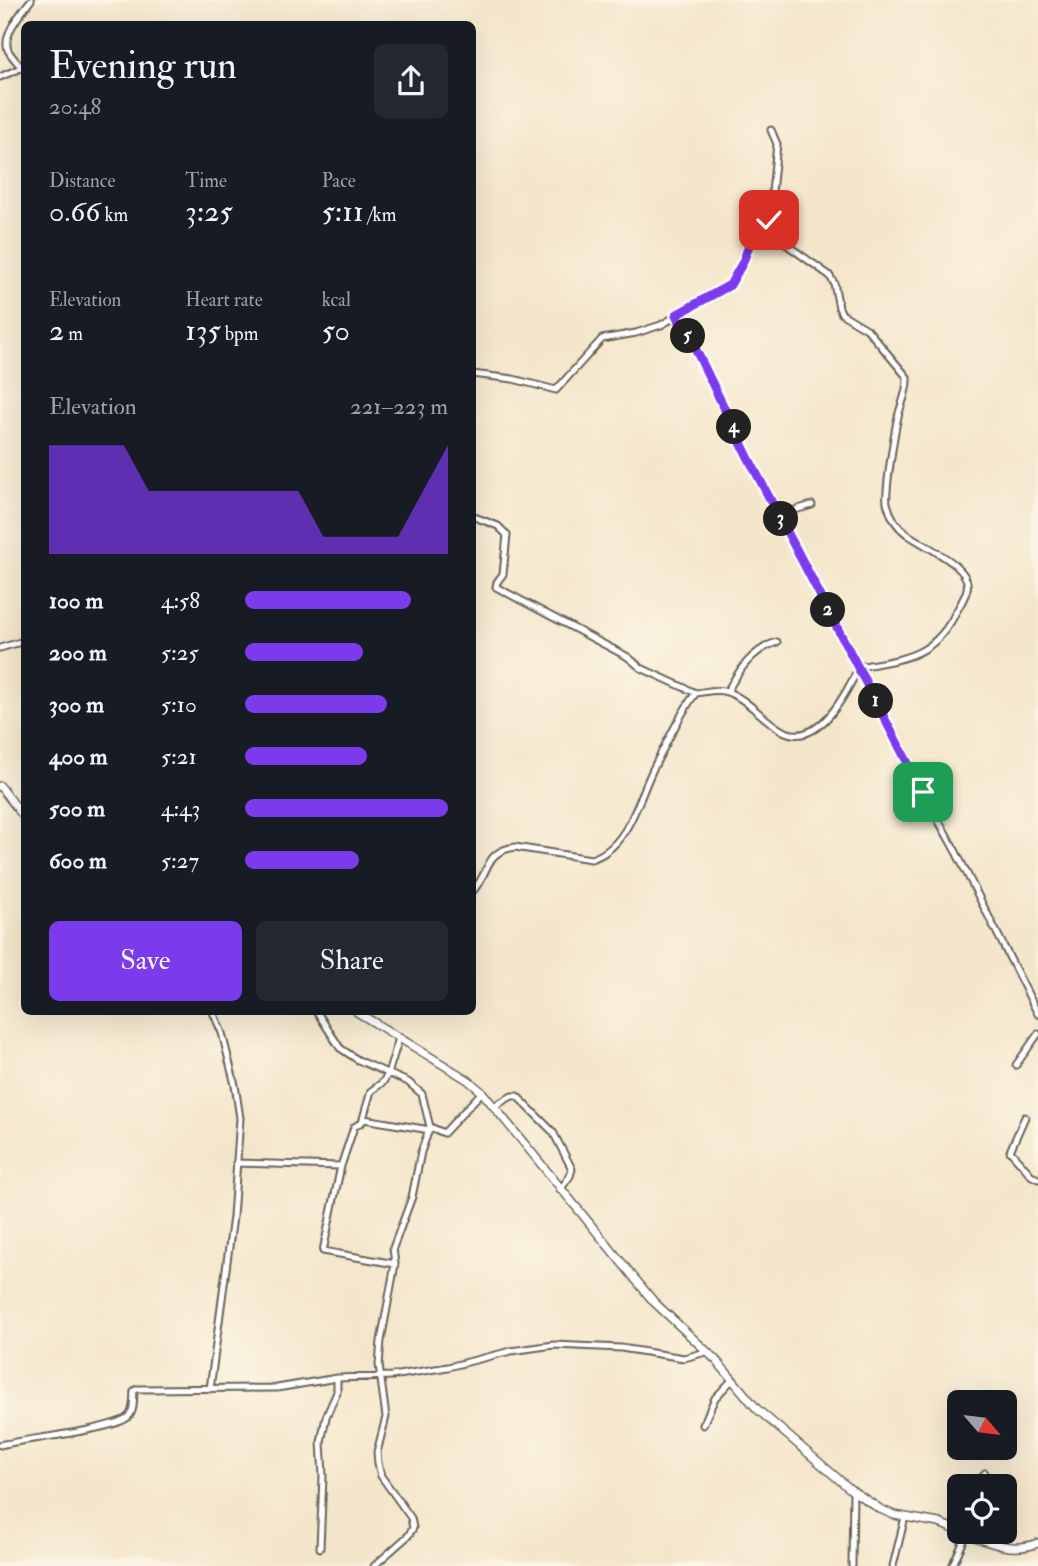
<!DOCTYPE html>
<html lang="en">
<head>
<meta charset="utf-8">
<style>
  :root { --surface:#171b24; --page:#242831; --text:#f1f3f6; --muted:#9ea1a6; --accent:#7c3aed }
  body { margin:0; font-family:"IM FELL Double Pica",serif; background:var(--page); color:var(--text); height:100vh; display:flex; flex-direction:column; font-size:26px; white-space:nowrap }
  * { box-sizing:border-box; margin:0 }
  p { font-size:23px; color:var(--muted) }
  .icon { flex:none; width:38px; height:38px; fill:none; stroke:currentColor; stroke-width:2; stroke-linecap:round; stroke-linejoin:round }
  .map { position:relative; flex:1; overflow:hidden }
  .drawer { position:absolute; left:21px; top:21px; width:455px; height:994px; display:flex; flex-direction:column; background:var(--surface); border-radius:10px; box-shadow:0 7px 28px #0002 }
  .drawer>* { flex:none }
  .needle { width:46px; rotate:118deg }
  .controls { position:absolute; left:947px; top:1390px; display:grid; gap:14px }
  .controls a { display:grid; place-items:center; width:70px; height:70px; border-radius:10px; background:var(--surface); box-shadow:0 7px 28px #0002; font-size:35px }
  .pin { position:absolute; display:grid; place-items:center; width:60px; height:60px; color:#fff; margin:-30px; border-radius:14px; box-shadow:0 4px 10px #0006 }
  .km { position:absolute; width:35px; height:35px; margin:-18px; border-radius:50%; background:#222; color:#fff; font-size:19px; line-height:35px; text-align:center }
  .round { display:grid; place-items:center; flex:none; width:74px; height:74px; border-radius:10px; background:var(--page) }
  .head { display:flex; align-items:center; justify-content:space-between; height:119px; padding:0 28px }
  h1 { font-size:38px; font-weight:600; line-height:52px }
  .metrics { display:grid; grid-template-columns:repeat(3,1fr); gap:10px; height:119px; padding:7px 28px }
  .metrics div { display:grid; align-content:center }
  .metrics b { font-size:30px; font-weight:600 }
  .metrics small { font-size:19px; font-weight:400 }
  .metrics p { font-size:19px }
  .chart { height:196px; padding:14px 28px }
  .chart p { display:flex; justify-content:space-between }
  .chart svg { width:100%; height:126px; margin-top:7px; fill:var(--accent); opacity:.7 }
  .primary-button { display:flex; gap:14px; margin-top:auto; padding:14px 28px }
  .primary-button a { flex:1; height:80px; border-radius:10px; background:var(--accent); color:#fff; font-size:28px; font-weight:600; line-height:80px; text-align:center }
  .primary-button a+a { background:var(--page); color:var(--text) }
  ul { padding:0 28px; list-style:none; font-size:23px }
  li { display:grid; grid-template-columns:112px 84px 1fr; align-items:center; height:52px }
  li i { height:18px; border-radius:9px; background:var(--accent) }
  .map>svg:first-child { display:block }
</style>
</head>
<body>
<div class="map">
<svg width="1038" height="1566" viewBox="0 0 1038 1566">
  <rect width="100%" height="100%" fill="#fcf5e5"/>
  <filter id="ink" filterUnits="userSpaceOnUse"><feTurbulence type="fractalNoise" baseFrequency=".0143" numOctaves="2"/><feDisplacementMap in="SourceGraphic" scale="14" xChannelSelector="R" yChannelSelector="G"/><feConvolveMatrix kernelMatrix="1 2 1 2 8 2 1 2 1" color-interpolation-filters="sRGB"/></filter>
  <filter id="wash" filterUnits="userSpaceOnUse"><feTurbulence type="fractalNoise" baseFrequency=".00686" numOctaves="4" result="noise"/><feDisplacementMap in="SourceGraphic" scale="28" xChannelSelector="R" yChannelSelector="G"/><feGaussianBlur stdDeviation="1.57" result="paint"/><feColorMatrix in="noise" values="0 0 0 0 0 0 0 0 0 0 0 0 0 0 0 0 0 1.4 0 .05"/><feComposite in="paint" operator="in"/></filter>
  <g filter="url(#wash)">
    <rect width="100%" height="100%" fill="#f4e6cb"/>
  </g>
  <g filter="url(#ink)">
    <g fill="none" stroke-linecap="round" stroke-linejoin="round">
      <defs>
        <path id="minor" d="M22,68C17,62 11,56 8,50C2,34 22,12 31,0
          M0,77L23,67
          M676,315L695,348L748,457L932,809L955,850L1038,1014
          M472,374L513,379L556,390L602,339L636,333L661,325L730,285L743,263L751,240L769,221L777,144L771,130
          M472,516L498,526L507,535L503,574L497,582L496,587L628,657L641,668L696,693
          M780,517L788,512L812,505
          M0,648L24,641
          M727,692C739,670 752,650 777,642
          M472,892C491,872 483,852 515,847L591,859C628,848 638,800 653,769C663,750 683,708 696,693C705,692 715,689 723,691C742,694 762,718 778,728C816,754 846,694 859,667C900,659 930,659 953,618C957,609 965,599 967,589C973,566 921,545 907,534C897,527 890,515 887,503C885,491 895,427 899,413C902,402 908,390 907,377L867,329L842,314L839,308L834,283L829,275L787,245L767,225
          M317,1012L340,1048L358,1060L408,1082L422,1094L430,1127
          M1016,1065L1038,1034
          M494,1106L512,1096H517L553,1132L572,1169L570,1176L560,1190
          M1025,1117L1010,1151L1032,1176L1038,1179
          M364,1119L430,1130
          M236,1163L341,1166L354,1127L362,1122L371,1091L383,1082L388,1074L399,1038
          M341,1166L323,1251L395,1264
          M210,1389L233,1217L240,1118L235,1085L222,1033L213,1012
          M703,1425L715,1398L733,1379
          M0,1445C25,1439 113,1430 128,1417C135,1411 133,1399 134,1391L137,1389L277,1388L337,1378L392,1376L448,1367L511,1351L554,1345L621,1348L684,1358L706,1352
          M981,1486L978,1482L985,1473
          M320,1548L323,1476L321,1442L326,1417L337,1392V1378
          M374,1566L408,1536L413,1528L411,1518L381,1476L378,1463L377,1452L386,1417L379,1365L381,1341L395,1264L393,1248L412,1197L421,1152L430,1127L444,1133L482,1092
          M852,1566L853,1490
          M893,1566L905,1517
          M952,1566L967,1534"/>
        <path id="tertiary" d="M0,786L24,817
          M357,1012L468,1080L482,1092L654,1302L716,1360L757,1409L850,1489L880,1509L894,1515L939,1523L959,1531
          M959,1531C986,1541 1010,1554 1038,1543"/>
      </defs>
      <use href="#minor" stroke="#686359" stroke-width="9"/>
      <use href="#tertiary" stroke="#686359" stroke-width="10"/>
      <use href="#minor" stroke="#fff" stroke-width="5"/>
      <use href="#tertiary" stroke="#fff" stroke-width="7"/>
    </g>
  </g>
  <g fill="none" stroke-linecap="round" stroke-linejoin="round" filter="url(#ink)">
    <defs>
      <path id="route" d="M769,220L751,240L743,262L730,285L676,315L695,348L748,457L923,792"/>
    </defs>
    <use href="#route" stroke="#fff" stroke-width="14"/>
    <use href="#route" stroke="#7c3aed" stroke-width="9"/>
  </g>
</svg>
<div class="controls">
<a><svg class="needle" viewBox="-14 -14 28 28"><path d="M0-13l5 13h-10z" fill="#e53935"/><path d="M0 13l5-13h-10z" fill="#9ea1a6"/></svg></a>
<a><svg class="icon" aria-label="locate" viewBox="0 0 24 24"><circle cx="12" cy="12" r="6"/><path d="M12 2v4M12 18v4M2 12h4M18 12h4"/></svg></a>
</div>
<div class="pin" style="left:923px;top:792px;background:#1e9e55"><svg class="icon" aria-label="arrive" viewBox="0 0 24 24"><path d="M6 21V4h12l-3 4 3 4H6"/></svg></div>
<div class="pin" style="left:769px;top:220px;background:#d93025"><svg class="icon" aria-label="check" viewBox="0 0 24 24"><path d="M5 12l5 5 9-10"/></svg></div>
<b class="km" style="left:876px;top:701px">1</b>
<b class="km" style="left:828px;top:610px">2</b>
<b class="km" style="left:781px;top:519px">3</b>
<b class="km" style="left:734px;top:427px">4</b>
<b class="km" style="left:688px;top:336px">5</b>
<section class="drawer">
<div class="head"><div><h1>Evening run</h1><p>20:48</p></div><a class="round"><svg class="icon" aria-label="share" viewBox="0 0 24 24"><path d="M12 15V3M7 8l5-5 5 5M5 13v7h14v-7"/></svg></a></div>
<div class="metrics">
<div><p>Distance</p><b>0.66<small> km</small></b></div>
<div><p>Time</p><b>3:25</b></div>
<div><p>Pace</p><b>5:11<small> /km</small></b></div>
</div>
<div class="metrics">
<div><p>Elevation</p><b>2<small> m</small></b></div>
<div><p>Heart rate</p><b>135<small> bpm</small></b></div>
<div><p>kcal</p><b>50</b></div>
</div>
<div class="chart"><p><span>Elevation</span>221–223 m</p>
<svg viewBox="0 0 160 44" preserveAspectRatio="none"><path d="M0 44V6L10 6L20 6L30 6L40 22L50 22L60 22L70 22L80 22L90 22L100 22L110 38L120 38L130 38L140 38L150 22L160 6V44z"/></svg>
</div>
<ul>
<li><b>100 m</b>4:58<i style="width:82%"></i></li>
<li><b>200 m</b>5:25<i style="width:58%"></i></li>
<li><b>300 m</b>5:10<i style="width:70%"></i></li>
<li><b>400 m</b>5:21<i style="width:60%"></i></li>
<li><b>500 m</b>4:43<i style="width:100%"></i></li>
<li><b>600 m</b>5:27<i style="width:56%"></i></li>
</ul>
<div class="primary-button"><a>Save</a><a>Share</a></div>
</section>
</div>
</body>
</html>
